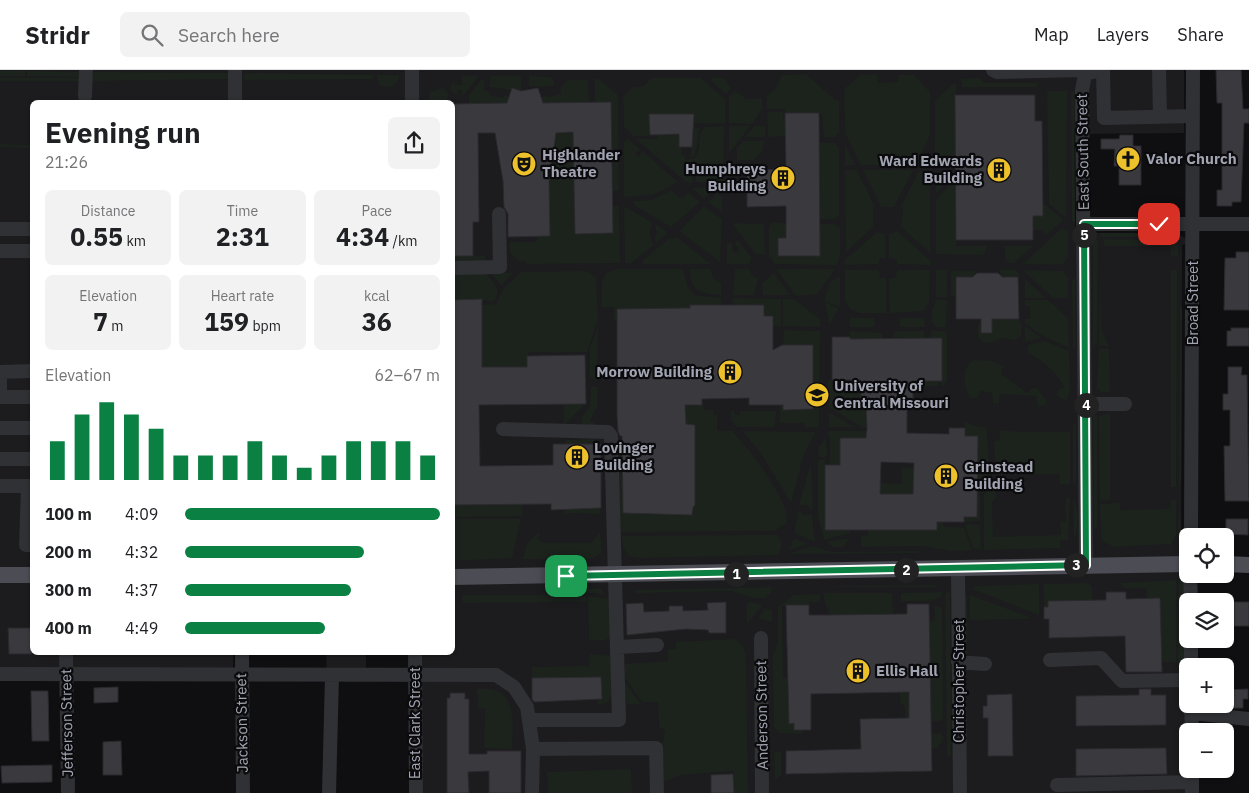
<!DOCTYPE html>
<html lang="en">
<head>
<meta charset="utf-8">
<style>
  :root { --surface:#fff; --page:#f2f2f2; --text:#202124; --muted:#757577; --line:#e0e0e0; --accent:#0b8043 }
  body { margin:0; font-family:"IBM Plex Sans",sans-serif; background:var(--page); color:var(--text); height:100vh; display:flex; flex-direction:column; font-size:19px; white-space:nowrap }
  * { box-sizing:border-box; margin:0 }
  p { font-size:16px; color:var(--muted) }
  .icon { flex:none; width:28px; height:28px; fill:none; stroke:currentColor; stroke-width:2; stroke-linecap:round; stroke-linejoin:round }
  .map { position:relative; flex:1; overflow:hidden }
  .side { position:absolute; left:30px; top:30px; width:425px; height:555px; display:flex; flex-direction:column; background:var(--surface); border-radius:8px; box-shadow:0 1px 4px #0004 }
  .side>* { flex:none }
  .buttons { position:absolute; left:1179px; top:458px; display:grid; gap:10px }
  .buttons a { display:grid; place-items:center; width:55px; height:55px; border-radius:8px; background:var(--surface); box-shadow:0 1px 4px #0004; font-size:25px }
  .pin { position:absolute; display:grid; place-items:center; width:42px; height:42px; color:#fff; margin:-21px; border-radius:10px; box-shadow:0 2px 8px #0006 }
  .km { position:absolute; width:25px; height:25px; margin:-12px; border-radius:50%; background:#222; color:#fff; font-size:14px; line-height:25px; text-align:center }
  .round { display:grid; place-items:center; flex:none; width:52px; height:52px; border-radius:8px; background:var(--page) }
  .summary { display:flex; align-items:center; justify-content:space-between; height:85px; padding:0 15px }
  h1 { font-size:28px; font-weight:700; line-height:38px }
  .stats { display:grid; grid-template-columns:repeat(3,1fr); gap:8px; height:85px; padding:5px 15px }
  .stats div { display:grid; align-content:center; border-radius:8px; background:var(--page); text-align:center }
  .stats b { font-size:25px; font-weight:700 }
  .stats small { font-size:14px; font-weight:400 }
  .stats p { font-size:14px }
  .chart { height:140px; padding:10px 15px }
  .chart p { display:flex; justify-content:space-between }
  .chart svg { width:100%; height:90px; margin-top:5px; stroke:var(--accent); stroke-width:6 }
  ul { padding:0 15px; list-style:none; font-size:16px }
  li { display:grid; grid-template-columns:80px 60px 1fr; align-items:center; height:38px }
  li i { height:12px; border-radius:6px; background:var(--accent) }
  header { display:flex; align-items:center; gap:30px; box-sizing:border-box; height:70px; padding:0 25px; background:var(--surface); border-bottom:1px solid var(--line) }
  header strong { font-size:24px }
  nav { display:flex; gap:28px; margin-inline-start:auto; font-size:18px }
  .search { width:350px; height:45px; background:var(--page); display:flex; align-items:center; gap:12px; box-sizing:border-box; padding:0 18px; border-radius:8px; color:var(--muted); font-size:19px }
  .map>svg:first-child { display:block }
</style>
</head>
<body>
<header>
<strong>Stridr</strong>
<div class="search"><svg class="icon" aria-label="search" viewBox="0 0 24 24"><circle cx="10" cy="10" r="6"/><path d="M15 15l6 6"/></svg>Search here</div>
<nav><a>Map</a><a>Layers</a><a>Share</a></nav>
</header>
<div class="map">
<svg width="1249" height="723" viewBox="0 0 1249 723">
  <rect width="100%" height="100%" fill="#0f0f11"/>
  <path fill="#1c1b1e" d="M0,0H1184V63L1074,64L1075,163H1177L1185,168L1187,174L1182,175L1181,507L1188,517V723H423L420,583L452,582V32H32V499H0Z
    M0,512H32V582L59,583V600H0Z
    M72,583H233V601L72,600Z
    M326,583H366V604H327Z"/>
  <path fill="#1c231d" d="M0,1H25V6H0Z
    M27,1L78,2L79,7L27,6Z
    M95,2L227,3L229,9L91,11L92,3Z
    M247,3L374,5L373,9L244,10L243,5Z
    M806,4L835,30H839V63L834,67H824L822,44L785,43V39H767V26L775,19L782,5Z
    M877,4V13L898,12L899,5H914L930,22V65L916,95H861L845,63L844,19L860,5Z
    M376,5H399V9L392,17L380,16Z
    M462,6H479L462,27V20H457V24H453L450,17L455,11V15H462Z
    M491,6H521V21L489,17Z
    M529,6L550,7L554,11V16H529Z
    M484,7V20L490,22L489,25L503,28L505,25L521,33L469,34V25Z
    M0,8H79V11H0Z
    M652,8H701L725,29V53H694L693,44H650L649,66H634L624,57L623,27L633,17H642Z
    M711,8H724L731,18L726,24L711,11Z
    M978,8L985,13H1037V17H962L961,9Z
    M595,9H599L618,25L619,121H613L611,33H595Z
    M568,10H588L589,33H530L546,25L547,27L561,24V17Z
    M953,14H956L957,89L955,91L935,90V31Z
    M443,17L448,23V32H429V23Z
    M735,21L747,29L762,28V39L752,54L729,53V27Z
    M1047,21H1067L1066,148L1049,134Z
    M1071,21H1074L1075,153L1072,151Z
    M767,42H783V48H786V66L768,67Z
    M724,56L723,112L721,113L695,112L697,105H691L693,113L686,112L636,69H658V64H679L682,85L685,86V90L692,89L698,85L700,63L705,57Z
    M729,56H750L729,84Z
    M754,56H765V67H745Z
    M694,57L700,58L695,86L690,88Z
    M573,62L575,164L613,163V136H619L620,193L526,194L525,191H519L510,183V172H537V166H550L549,111L554,77L535,72V63Z
    M628,69L641,80L635,83L639,87L642,81L678,112L653,125L624,127V72Z
    M743,71H764L763,80L753,90H737V78Z
    M820,73H835L839,78V145L835,149H820Z
    M0,74L30,75L32,150H29V78L0,77Z
    M845,74L855,95H845Z
    M845,100H857L875,137L873,139V157L846,182Z
    M863,100H913L894,137H881Z
    M930,100V182H929L901,157L903,140L901,136L919,101Z
    M936,104L947,111L936,124Z
    M952,112L957,116L956,176H987L984,185L936,184V130Z
    M710,117L711,121L704,129L692,118Z
    M671,120L679,127L685,126L688,122L700,132L671,157L634,135L633,131L652,130Z
    M717,124L722,126V142L708,132Z
    M1043,133L1064,150L1046,165L1042,160H1033V146Z
    M624,136L653,153C649,159 649,169 654,175L631,193H625Z
    M704,136L722,149L720,192L679,161Z
    M732,153L764,154L765,184H756Z
    M772,153H784L786,156V168L778,169V186H820V154H835L840,158V185L837,195L775,194L769,185V156Z
    M655,154L666,161L667,164L656,173L654,169L657,164Z
    M1062,158L1068,161V187L1063,194H1023Z
    M897,161L931,191V195L897,194V190L889,188V164Z
    M877,162L885,164L886,188H880L879,194L845,195V190Z
    M1100,163H1177V167H1102Z
    M674,168H678L711,194H643V190L669,169Z
    M1093,168L1098,170L1097,273L1093,277Z
    M1102,169L1178,170V186H1171V176H1105Z
    M738,170L752,188L749,194H727V173H732L733,182L738,183L739,178L734,173Z
    M1005,176H1033L1014,193H1009L1005,189Z
    M1100,176L1101,258L1109,277L1099,275Z
    M452,186H485L486,192L453,195Z
    M616,199H683L688,218L695,225L721,228V235H690V247L677,238L617,239V250H614V237H602V212L606,203Z
    M710,199L714,209L721,213V225C704,225 688,221 690,199Z
    M735,199H749L752,205L758,209L754,225H733Z
    M782,199H835L817,224L796,226L777,200Z
    M845,200H879L880,208H886V243H859L850,239L845,231Z
    M897,200H930L929,232L923,241L890,243L889,208H896Z
    M936,200H947V227H936Z
    M1000,200H1016L1021,206L1000,207Z
    M1023,200L1063,201L1068,208V228H1053Z
    M1171,200H1177L1176,417H1171Z
    M586,201L596,208L598,250L587,282H528L527,297H465L481,235L496,234L504,218L521,202Z
    M953,201H975V207L956,208V226L951,225V204Z
    M494,203H513L501,216L493,205Z
    M774,203L790,225H763L762,213Z
    M452,204H486C494,213 502,220 494,231L453,230Z
    M840,206V237L824,231L830,212Z
    M1025,209L1046,228H1025Z
    M1072,209H1075V279H1073Z
    M733,228L781,229V256H773V246H764V235H733Z
    M783,229H794L820,249V257L783,256Z
    M936,230H947L946,257L937,258L932,252V241Z
    M1025,230H1048L1068,248L1069,278L1041,265L1025,253V249H1030V236H1025Z
    M825,232L839,239L830,253L829,254Z
    M1180,237L1182,238L1181,413L1179,414Z
    M850,248H874L875,255L874,257H850Z
    M899,248H924L925,257H900Z
    M992,249H1019L1022,254L1021,266L1016,270L1002,268L991,273L982,272L978,267V254H981L992,263Z
    M1025,256L1041,268L1025,272Z
    M598,258L597,311L590,308V277Z
    M784,260L820,261L819,357H805L804,353H780V335H783V339H813V275H783Z
    M850,261L882,263V269H850Z
    M899,261H924L925,269H893V263Z
    M932,261H946L947,266V312L942,316L940,315L942,310V268H930Z
    M1045,271L1069,281L1070,320L1067,330L1060,329L1057,325V321L1064,317C1056,301 1043,291 1028,283V275Z
    M1099,279H1109L1110,322H1101L1097,318Z
    M974,290L991,291L1004,296L1001,304L1027,323L1033,318H1037L1047,331L1046,335L1038,337L1036,326L1000,324L999,333H993L992,323L981,321L977,328H970C963,317 961,296 974,290Z
    M860,296L866,334L867,357H861L829,337L828,310H860Z
    M913,297L938,311V316L913,317Z
    M591,317H597V337L590,350L597,355L582,358V347L590,336Z
    M702,329L704,340H713V345H717V361H732C747,376 792,433 787,453L774,461L618,462V372H622L623,443L692,445L693,437L695,435V355L686,354L685,335H702Z
    M586,334L564,355V335Z
    M731,341H734L735,345H740V341H776L775,357H737L731,350Z
    M829,342L854,357H829Z
    M1093,343L1097,345V458L1094,459Z
    M1110,343V430L1100,431L1099,346Z
    M965,350L972,355L987,358L989,402L980,423V451L964,452V447H977L978,366H965Z
    M1073,352L1076,356V411L1073,415Z
    M1000,360L1019,362H1070V415L1060,414L1059,404H996L994,371L1000,370Z
    M742,361L816,362L804,384L791,433L760,382Z
    M829,361H867V368L840,395H830V367L827,364Z
    M826,367L827,387H819L818,379Z
    M595,369L596,374H565V370Z
    M825,389L826,460H850V463L824,470L818,447V390Z
    M811,393L813,438L811,440L807,435H799Z
    M902,398H914L913,424H880L881,413L902,414Z
    M992,406V415H996V427L992,432L993,467L1061,465L1060,452H1066V428H1070L1068,470H1060V478L984,480V425Z
    M1073,429C1080,437 1078,461 1074,471Z
    M1171,430H1176V465L1171,474L1113,477L1101,469L1100,434L1120,433V440L1170,439Z
    M1179,433L1181,471L1178,476L1179,437Z
    M527,434L522,436V446L453,447V435Z
    M600,438V444L570,443L565,445V439Z
    M798,440L804,445L812,444L815,472L794,463Z
    M453,449H521L512,488L453,491Z
    M943,450V456L964,458L972,480L951,481L923,476L861,477V465L868,466V460Z
    M967,454L980,455L981,480L973,478L965,456Z
    M539,462L541,464L537,468L542,473H591L600,462L602,482L592,489H523L527,473Z
    M777,465L782,473L779,485L640,488L629,486L623,477L622,466Z
    M849,468L843,477H833L826,472Z
    M794,469L809,474L789,480Z
    M813,476L832,482L917,481V483L787,484Z
    M1176,510V592H1162L1160,528H1147V518H1124L1120,513Z
    M1179,510L1186,511L1188,517V569L1185,592H1178Z
    M1088,513L1092,517V530L1049,531L1048,537H1044L1043,514Z
    M1039,514V545L972,519L977,516Z
    M936,515V517H781Z
    M772,517L771,524L767,525V528H754L731,521L635,523L634,520Z
    M572,519H600L606,524L573,522Z
    M942,522V526L932,531H901V523Z
    M950,522L951,685L947,687L945,523Z
    M963,522L967,525V585L965,583Z
    M823,523H892L893,544L829,545V537H826Z
    M820,524V532H809V535L782,536L783,608H788L789,653H794L795,660H803V664L779,663L774,657L773,588L778,569V537L794,525Z
    M462,525H575L586,526V532L463,533Z
    M970,525L1027,546L1028,549L970,550Z
    M588,526L609,529L610,568L605,570H589Z
    M749,532L761,534L762,536L747,554V535Z
    M935,535L942,538L943,648L940,651H931L929,551H935Z
    M765,539L772,540V552L758,548Z
    M735,569L743,576L746,584L748,723H734L733,701L680,705L663,712L659,674L663,672L665,660L659,657L658,632H642L625,608V594L668,591V579H676V572Z
    M898,576H908L910,678H906L905,638L900,632Z
    M590,584L611,586V626C609,633 605,634 598,634V629H602L532,608V597L589,596Z
    M623,609L641,634H627L624,624Z
    M477,619C485,619 494,618 501,623C516,634 513,663 512,679L484,678L485,639L478,638Z
    M940,663L944,668L938,678H932L931,664Z
    M774,682H781V705L775,710Z
    M631,699L632,723H548L547,702Z"/>
  <path fill="#3a393e" stroke="#2a292d" fill-rule="evenodd" d="M1216,0H1241L1243,39H1249V53H1244L1241,132H1232V136H1217V120H1222V33H1217Z
    M512,18L521,21L538,18L543,33L611,32L613,163L575,164L573,62L556,63L549,111L550,166L508,167V144L504,137L503,111L495,63H478L479,152H473V186H452V34L507,33Z
    M955,25H1035V51H1042L1043,146H1033V170H956Z
    M785,43H819L820,186H778V168H786V136L747,137V100L786,99Z
    M649,44H694L692,77H679V64L650,65Z
    M1120,65H1133V76H1141V115H1119V96H1114L1115,79H1101V69H1119Z
    M1236,182H1249V240H1224L1225,188H1236Z
    M977,203H998L1002,207H1018L1019,249H992V263H981V249H956V207H973Z
    M482,229V297H527V286L585,285L586,334L479,335L480,396L553,395V374H601V438L551,440V434L452,435V394H454L452,230Z
    M690,235H764V246H773V280L782,275H813V339L783,340V335H749V328L702,329V335H685L686,354L695,355V435L693,437L692,445L623,443L622,366H620L618,361L617,344V239L690,238Z
    M1231,258H1249V276H1227V261H1231Z
    M832,267H850V269L942,268V311H913V330L907,334V363L949,364V358H965V366H978L977,447H964V452H937V460H825V395H840V368H866L867,359L866,334L861,329V310H832ZM881,392L914,393L913,424H880Z
    M1228,297H1242L1241,305H1247L1249,431H1225L1224,376H1230V340H1223V324H1228Z
    M1226,449H1248V465L1226,464Z
    M1106,522H1126V529L1160,528L1162,602H1126L1125,566L1049,568V549H1044V537H1048V531L1106,530Z
    M726,532V563H709L708,560L686,559L627,565L626,534L643,533L644,542L669,541V536H683V541L708,540L707,533Z
    M1234,532H1249V556H1234Z
    M907,534H929L932,701L786,704V681L861,679L860,649L909,648V622L811,624V660H794V653L789,654L786,535H809V545H829L907,544Z
    M8,558H32V584H9Z
    M601,607L602,629L534,632L532,629V608Z
    M118,617V632L94,633V618Z
    M1139,619H1151V625H1166V655L1076,656V626L1139,625Z
    M1248,619V629H1243V638H1225V620Z
    M31,621H48L49,671H32Z
    M450,623H465V629H469V684H487V681H521V723H489V701L468,702L469,723H447V628H450Z
    M1012,624L1013,686H988V648H983V636H987V625Z
    M121,671L122,705H103V672Z
    M1166,678L1167,704L1076,706V679Z
    M52,695V712L2,713L1,696Z
    M733,704L734,723H711V705Z"/>
  <g fill="none" stroke-linecap="round" stroke-linejoin="round">
    <path stroke="#303135" stroke-width="14" d="M412,0V32
      M993,0L997,2L1086,0L1093,2
      M1086,0L1082,20L1086,495
      M1103,0L1104,48L1193,46
      M1159,0L1160,47
      M85,26L86,0
      M235,32V0
      M1084,154H1249
      M0,159H32
      M0,181H32
      M452,198L500,197L499,144
      M0,302L32,301
      M0,302V327
      M0,327H32
      M1085,334H1125
      M0,358H32
      M503,359L608,362L611,366L619,650H530
      M0,389H32
      M0,416H32
      M28,416L26,475H32
      M1191,466L1193,0
      M958,499L960,723
      M1190,504L1191,531
      M761,568L762,723
      M1191,569V596
      M618,577L657,575
      M66,582L68,723
      M242,582L243,723
      M415,582L416,723
      M1050,590L1101,588L1122,611L1188,610
      M958,592L985,594
      M0,604L496,605L514,617L527,637L533,679L656,678L657,723
      M1191,635L1192,661
      M1191,643L1249,649
      M1192,699V723
      M1057,715L1192,712
      M329,723L332,606
      M532,723L533,679"/>
    <path stroke="#4c4d54" stroke-width="16" d="M1225,494L1249,495
      M0,505H32
      M452,507L1188,494"/>
  </g>
  <g fill="none" stroke-linecap="round" stroke-linejoin="round">
    <defs>
      <path id="route" d="M566,506L1086,495L1084,154H1159"/>
    </defs>
    <use href="#route" stroke="#fff" stroke-width="10"/>
    <use href="#route" stroke="#0b8043" stroke-width="6"/>
  </g>
  <defs>
    <symbol id="church-disc" viewBox="-11 -11 22 22"><circle r="9.5" fill="#edc12b" stroke="#0b0a0c"/><path d="M-1.2-6h2.4v3.5h3.3v2.4h-3.3V6h-2.4V-.1h-3.3v-2.4h3.3Z" fill="#111"/></symbol>
    <symbol id="theatre-disc" viewBox="-11 -11 22 22"><circle r="9.5" fill="#edc12b" stroke="#0b0a0c"/><path d="M-5-5.5Q0-4 5-5.5V0Q5 5 0 6Q-5 5-5 0ZM-3.3-2.5H-1v1.5H-3.3ZM1-2.5H3.3v1.5H1ZM-2.8 1Q0 5.5 2.8 1Z" fill="#111"/></symbol>
    <symbol id="building-disc" viewBox="-11 -11 22 22"><circle r="9.5" fill="#edc12b" stroke="#0b0a0c"/><path d="M-4-6H4V6H1V3H-1V6H-4ZM-2.5-4.3h1.7v1.8h-1.7ZM.8-4.3h1.7v1.8H.8ZM-2.5-1h1.7V.8h-1.7ZM.8-1h1.7V.8H.8Z" fill="#111"/></symbol>
    <symbol id="university-disc" viewBox="-11 -11 22 22"><circle r="9.5" fill="#edc12b" stroke="#0b0a0c"/><path d="M0-5L7-2L0 1L-7-2ZM-4 1L0 2.5L4 1V4Q0 6-4 4Z" fill="#111"/></symbol>
  </defs>
  <g fill-rule="evenodd">
    <use href="#church-disc" x="1114" y="75" width="28" height="28"/>
    <use href="#theatre-disc" x="510" y="80" width="28" height="28"/>
    <use href="#building-disc" x="985" y="86" width="28" height="28"/>
    <use href="#building-disc" x="769" y="94" width="28" height="28"/>
    <use href="#building-disc" x="716" y="288" width="28" height="28"/>
    <use href="#university-disc" x="803" y="311" width="28" height="28"/>
    <use href="#building-disc" x="563" y="373" width="28" height="28"/>
    <use href="#building-disc" x="932" y="392" width="28" height="28"/>
    <use href="#building-disc" x="844" y="587" width="28" height="28"/>
  </g>
  <g text-anchor="middle" stroke-width="4.5" stroke-linejoin="round" paint-order="stroke">
    <g font-size="15" fill="#a1a4b1" stroke="#0b0a0c">
      <text transform="translate(1083 82) rotate(-91)" y="5">East South Street</text>
      <text transform="translate(1193 233) rotate(-90)" y="5">Broad Street</text>
      <text transform="translate(959 611) rotate(-90)" y="5">Christopher Street</text>
      <text transform="translate(762 645) rotate(-91)" y="5">Anderson Street</text>
      <text transform="translate(67 653) rotate(-91)" y="5">Jefferson Street</text>
      <text transform="translate(242 653) rotate(-91)" y="5">Jackson Street</text>
      <text transform="translate(415 653) rotate(-90)" y="5">East Clark Street</text>
    </g>
    <g font-size="15" font-weight="bold" fill="#a1a4b1" stroke="#0b0a0c" text-anchor="start">
      <text x="542" y="90">Highlander<tspan x="542" dy="17">Theatre</tspan></text>
      <text x="1146" y="94">Valor Church</text>
      <text x="982" y="96" text-anchor="end">Ward Edwards<tspan x="982" dy="17">Building</tspan></text>
      <text x="766" y="104" text-anchor="end">Humphreys<tspan x="766" dy="17">Building</tspan></text>
      <text x="712" y="307" text-anchor="end">Morrow Building</text>
      <text x="834" y="321">University of<tspan x="834" dy="17">Central Missouri</tspan></text>
      <text x="594" y="383">Lovinger<tspan x="594" dy="17">Building</tspan></text>
      <text x="964" y="402">Grinstead<tspan x="964" dy="17">Building</tspan></text>
      <text x="876" y="606">Ellis Hall</text>
    </g>
  </g>
</svg>
<div class="buttons">
<a><svg class="icon" aria-label="locate" viewBox="0 0 24 24"><circle cx="12" cy="12" r="6"/><path d="M12 2v4M12 18v4M2 12h4M18 12h4"/></svg></a>
<a><svg class="icon" aria-label="layers" viewBox="0 0 24 24"><path d="M12 4l9 5-9 5-9-5zM3 14l9 5 9-5"/></svg></a>
<a>+</a>
<a>−</a>
</div>
<div class="pin" style="left:566px;top:506px;background:#1e9e55"><svg class="icon" aria-label="arrive" viewBox="0 0 24 24"><path d="M6 21V4h12l-3 4 3 4H6"/></svg></div>
<div class="pin" style="left:1159px;top:154px;background:#d93025"><svg class="icon" aria-label="check" viewBox="0 0 24 24"><path d="M5 12l5 5 9-10"/></svg></div>
<b class="km" style="left:736px;top:504px">1</b>
<b class="km" style="left:906px;top:500px">2</b>
<b class="km" style="left:1076px;top:495px">3</b>
<b class="km" style="left:1086px;top:335px">4</b>
<b class="km" style="left:1084px;top:165px">5</b>
<section class="side">
<div class="summary"><div><h1>Evening run</h1><p>21:26</p></div><a class="round"><svg class="icon" aria-label="share" viewBox="0 0 24 24"><path d="M12 15V3M7 8l5-5 5 5M5 13v7h14v-7"/></svg></a></div>
<div class="stats">
<div><p>Distance</p><b>0.55<small> km</small></b></div>
<div><p>Time</p><b>2:31</b></div>
<div><p>Pace</p><b>4:34<small> /km</small></b></div>
</div>
<div class="stats">
<div><p>Elevation</p><b>7<small> m</small></b></div>
<div><p>Heart rate</p><b>159<small> bpm</small></b></div>
<div><p>kcal</p><b>36</b></div>
</div>
<div class="chart"><p><span>Elevation</span>62–67 m</p>
<svg viewBox="0 0 160 44" preserveAspectRatio="none"><path d="M5 44V25M15 44V12M25 44V6M35 44V12M45 44V19M55 44V32M65 44V32M75 44V32M85 44V25M95 44V32M105 44V38M115 44V32M125 44V25M135 44V25M145 44V25M155 44V32"/></svg>
</div>
<ul>
<li><b>100 m</b>4:09<i style="width:100%"></i></li>
<li><b>200 m</b>4:32<i style="width:70%"></i></li>
<li><b>300 m</b>4:37<i style="width:65%"></i></li>
<li><b>400 m</b>4:49<i style="width:55%"></i></li>
</ul>
</section>
</div>
</body>
</html>
